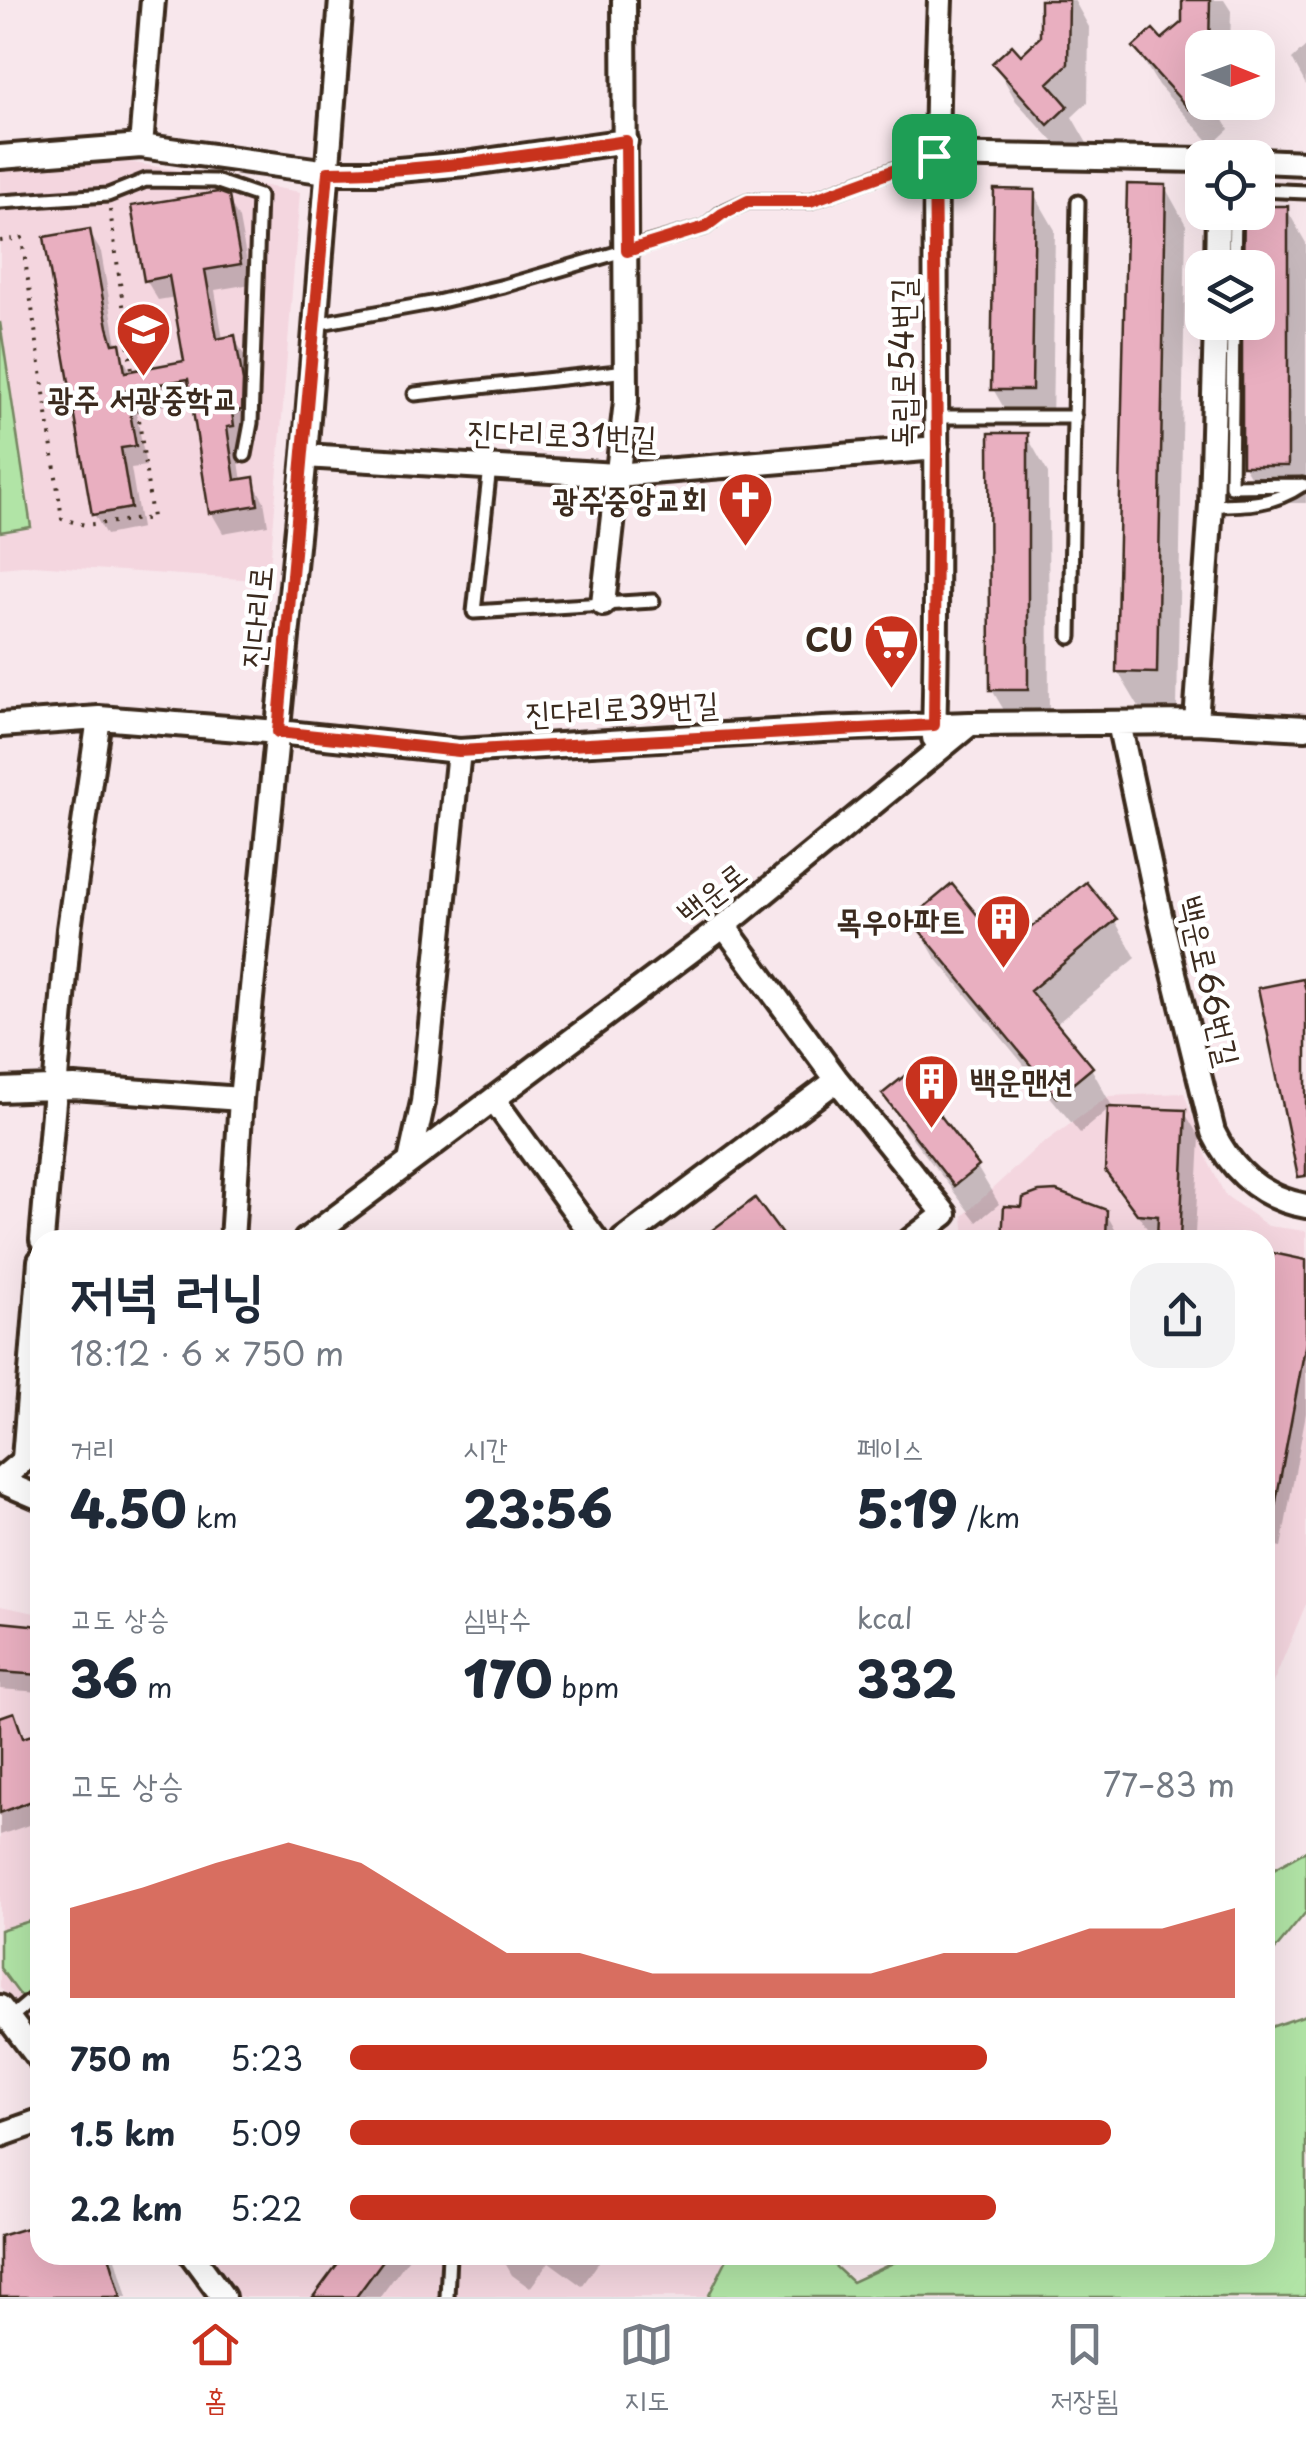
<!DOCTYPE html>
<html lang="ko">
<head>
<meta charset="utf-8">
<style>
  :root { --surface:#fff; --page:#f2f2f3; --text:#1f2937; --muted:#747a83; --line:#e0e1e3; --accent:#c8321e }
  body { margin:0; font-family:"Playpen Sans","Poor Story",sans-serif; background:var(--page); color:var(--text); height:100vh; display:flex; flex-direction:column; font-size:38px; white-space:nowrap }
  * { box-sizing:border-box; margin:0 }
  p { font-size:32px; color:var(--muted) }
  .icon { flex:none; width:55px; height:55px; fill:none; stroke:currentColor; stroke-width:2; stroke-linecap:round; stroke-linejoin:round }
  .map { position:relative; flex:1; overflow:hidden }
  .panel { position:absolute; left:30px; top:1230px; width:1245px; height:1035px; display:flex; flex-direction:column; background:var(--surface); border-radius:30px; box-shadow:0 10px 40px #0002 }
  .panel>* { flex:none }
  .needle { width:65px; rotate:91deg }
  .fabs { position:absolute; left:1185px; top:30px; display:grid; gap:20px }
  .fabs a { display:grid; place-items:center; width:90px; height:90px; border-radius:20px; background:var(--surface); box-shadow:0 10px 40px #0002; font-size:50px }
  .pin { position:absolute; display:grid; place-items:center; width:85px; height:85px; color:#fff; margin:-42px; border-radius:20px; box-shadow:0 5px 15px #0006 }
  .round { display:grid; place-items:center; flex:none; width:105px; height:105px; border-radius:30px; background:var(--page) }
  .summary { display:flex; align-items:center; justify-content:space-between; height:170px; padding:0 40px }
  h1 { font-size:55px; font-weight:800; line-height:75px }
  .figures { display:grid; grid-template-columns:repeat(3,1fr); gap:15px; height:170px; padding:10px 40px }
  .figures div { display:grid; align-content:center }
  .figures b { font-size:50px; font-weight:800 }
  .figures small { font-size:28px; font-weight:400 }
  .figures p { font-size:28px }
  .chart { height:280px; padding:20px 40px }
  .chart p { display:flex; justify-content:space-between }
  .chart svg { width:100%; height:180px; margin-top:10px; fill:var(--accent); opacity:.7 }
  ul { padding:0 40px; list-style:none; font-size:32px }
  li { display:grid; grid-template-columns:160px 120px 1fr; align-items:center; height:75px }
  li i { height:25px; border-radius:12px; background:var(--accent) }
  .menu { display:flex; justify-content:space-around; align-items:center; height:140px; border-top:2px solid var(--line); background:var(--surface); font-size:28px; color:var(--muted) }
  .menu a { display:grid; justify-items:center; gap:5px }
  .menu .current { color:var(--accent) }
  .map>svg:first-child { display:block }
</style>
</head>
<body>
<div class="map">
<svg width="1306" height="2297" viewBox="0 0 1306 2297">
  <rect width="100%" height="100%" fill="#f8e7ec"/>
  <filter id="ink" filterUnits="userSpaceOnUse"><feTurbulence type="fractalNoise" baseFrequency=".01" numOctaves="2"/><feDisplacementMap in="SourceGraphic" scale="20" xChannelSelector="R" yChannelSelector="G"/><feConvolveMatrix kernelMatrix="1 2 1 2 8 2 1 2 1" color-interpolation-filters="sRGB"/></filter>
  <g filter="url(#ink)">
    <path fill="#f4d6df" d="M129,162L300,192L269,581L33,565L0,568V168Z
      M1184,1093L1209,1163L1225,1195L1268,1226L1306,1231V1604L1265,1702V1240H965L963,1216L1034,1150L1109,1096Z
      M0,1606L40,1614V2037L0,1987Z
      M205,2255H729L707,2297H236Z"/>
    <path fill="#b1e4a6" stroke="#768762" stroke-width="2.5" d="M0,322L31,527L0,532Z
      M1306,1851V1912L1265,1962V1874Z
      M40,1918V2022L0,1968V1930Z
      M1306,2015V2297H708L729,2255H823L852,2282L910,2255H1265V2029Z"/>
    <path fill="#0003" d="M1043,0H1074L1089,27L1088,102L1072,117L1088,145L1071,161L1016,101L995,64L1021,58L1042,39Z
      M1184,0H1224L1231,11L1230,48H1202V102H1214L1229,129L1212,145L1158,85L1136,48L1162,43L1184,23Z
      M1306,46V85L1292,59Z
      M1165,187L1186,225L1177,710L1140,709L1118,672Z
      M1033,192L1055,230L1052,427H1015L993,389Z
      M227,198L239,219L251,284L215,290L223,340L234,338L246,358L253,404V431L242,432L244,446L237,447L242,482L252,480L264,501L268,525L223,533L211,512L194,400L136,411L146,466L131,468L141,528L106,535L94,514L89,232L101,252L117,345L131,373L187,363L176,297L158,300L146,280Z
      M1258,208H1286L1306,243V503H1266L1244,466L1258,322Z
      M1027,436L1048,473L1049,727H1014L992,690Z
      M913,919L1005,953L1115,921L1136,958L1055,1025L1091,1068L1112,1106L1080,1133L935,957Z
      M885,1094L977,1167L999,1204L977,1222L907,1131Z
      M1185,1113L1200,1138L1195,1234L1199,1240L1154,1239L1108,1170Z
      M1024,1210L1106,1213L1121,1240H1005Z
      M1306,1262V1413L1281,1547L1265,1544V1310Z
      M0,1625L40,1644V1692L0,1689Z
      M12,1715L26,1740L40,1735V1821L0,1835V1719Z
      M40,2227V2255H115L127,2297H0V2239Z
      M347,2255H411L380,2297H316Z
      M604,2255L582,2286L549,2262L530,2288L512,2275L501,2256Z"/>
    <path fill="#e9afc0" stroke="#3b2a1e" stroke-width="2.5" d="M1040,0H1069L1068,64L1048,83L1068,106L1048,125L992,63L1012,45L1021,55L1040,37Z
      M1182,0H1210L1209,48H1202V55L1189,67L1202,82V97L1189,109L1133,47L1153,29L1162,39L1182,22Z
      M1127,184L1166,185L1157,673L1116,672Z
      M994,189L1035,190L1032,390H991Z
      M218,192L229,196L241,264L205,270L217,339L235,335L243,381L242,410L232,412L234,426L227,427L235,480L254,477L258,505L209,513L188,379L126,390L136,446L121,448L131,508L92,515L44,237L90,229L108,327L113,344L120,343L125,372L184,361L169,276L144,281L131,206Z
      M1258,206H1288V466H1242V322H1258V268H1243L1244,212H1258Z
      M989,433H1028V690H990Z
      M1086,882L1117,919L1030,991L1093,1067L1057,1097L910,919L952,884L1005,949Z
      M1303,979L1306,991V1176L1298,1177L1258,988Z
      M908,1073L979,1166L954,1186L882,1094Z
      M1108,1107L1186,1110L1180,1240H1157L1158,1216L1137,1214L1105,1171Z
      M1056,1191L1107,1210L1106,1240H1002L1004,1206L1022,1207L1023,1198L1039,1192Z
      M755,1198L786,1240H699Z
      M1273,1253L1306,1260V1342L1274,1512L1265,1511V1296Z
      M0,1622L40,1626V1675L0,1672Z
      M14,1712L23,1738L40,1732V1798L0,1813V1717Z
      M40,2224V2255H109L121,2297H0V2236Z
      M344,2255H387L356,2297H313Z"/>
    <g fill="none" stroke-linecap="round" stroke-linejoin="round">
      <defs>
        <path id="lane" d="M1258,190L1306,192
          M0,202L108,195L146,180L215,181L259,196L251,423L245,455
          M1234,268L1235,212
          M1233,322L1231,486L1303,485
          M315,324L437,302L504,286L705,227L722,213L748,201H810L934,155
          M415,394L627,371
          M936,417H1075
          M490,467L474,612L653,601
          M1211,505C1246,505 1273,505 1302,485
          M1070,637L1078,202
          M9,2019L35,1997
          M447,2297L449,2255"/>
        <path id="street" d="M141,146L153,0
          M934,155L1202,160
          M0,157L141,146L328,172H377L465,164L626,141
          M1258,161L1306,163
          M1217,268L1218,212
          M305,456L616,475L937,448
          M603,604L626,401L624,0
          M1196,722L1211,505L1216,322
          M1119,723L1161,920L1213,1132C1232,1171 1261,1198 1306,1206
          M0,725L99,718L278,732L459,751L823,729L970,724
          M934,738C941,492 930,246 940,0
          M724,926L837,1080L945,1214L911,1240
          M0,1090L74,1087L241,1099
          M494,1100L596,1240
          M410,1161L423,1102L459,751
          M42,1240L69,929L99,718
          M232,1240L241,1099L305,456L341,0
          M306,1240L724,926L970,724L1196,722L1306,728
          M623,1240L837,1080
          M24,1459L40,1261
          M0,1480L36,1450
          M0,1481L40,1498
          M0,2007L40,2060
          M0,2135L40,2121
          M192,2255L223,2297"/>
      </defs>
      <use href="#lane" stroke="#3b2a1e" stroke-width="19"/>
      <use href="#street" stroke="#3b2a1e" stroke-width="30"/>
      <path stroke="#3b2a1e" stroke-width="4" stroke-dasharray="2.5 8" stroke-linecap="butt" d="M110,210L132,370
        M0,241L22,238L62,519L85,525L152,518L135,389"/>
      <use href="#lane" stroke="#fff" stroke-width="11"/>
      <use href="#street" stroke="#fff" stroke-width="22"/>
    </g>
  </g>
  <g fill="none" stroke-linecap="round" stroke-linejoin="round" filter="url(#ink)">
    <defs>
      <path id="route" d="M626,141L627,251L705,227L722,214L748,201H810L934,156L937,448L934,725L459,751L278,732L328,172C428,172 527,155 626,141Z"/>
    </defs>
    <use href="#route" stroke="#fff" stroke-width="20"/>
    <use href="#route" stroke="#c8321e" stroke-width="12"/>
  </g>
  <defs>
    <symbol id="school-pin" viewBox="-11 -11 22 30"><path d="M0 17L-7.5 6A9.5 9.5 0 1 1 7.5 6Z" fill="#c8321e" stroke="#fff"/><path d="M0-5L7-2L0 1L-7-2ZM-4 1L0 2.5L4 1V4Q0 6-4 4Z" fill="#fff"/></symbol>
    <symbol id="church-pin" viewBox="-11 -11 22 30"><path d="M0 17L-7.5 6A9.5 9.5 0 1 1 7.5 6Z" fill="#c8321e" stroke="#fff"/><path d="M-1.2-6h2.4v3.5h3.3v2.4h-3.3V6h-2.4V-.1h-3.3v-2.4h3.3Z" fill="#fff"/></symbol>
    <symbol id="supermarket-pin" viewBox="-11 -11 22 30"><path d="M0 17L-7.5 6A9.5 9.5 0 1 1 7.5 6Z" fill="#c8321e" stroke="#fff"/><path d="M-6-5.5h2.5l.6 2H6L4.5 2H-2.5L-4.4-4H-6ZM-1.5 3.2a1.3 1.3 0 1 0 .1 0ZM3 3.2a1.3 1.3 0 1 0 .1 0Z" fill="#fff"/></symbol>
    <symbol id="building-pin" viewBox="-11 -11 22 30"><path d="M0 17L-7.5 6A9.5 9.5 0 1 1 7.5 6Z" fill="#c8321e" stroke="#fff"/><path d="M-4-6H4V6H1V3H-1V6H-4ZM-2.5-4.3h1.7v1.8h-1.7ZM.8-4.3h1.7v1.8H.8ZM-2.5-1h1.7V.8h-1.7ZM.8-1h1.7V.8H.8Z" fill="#fff"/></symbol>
  </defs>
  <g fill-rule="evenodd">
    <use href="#school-pin" x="112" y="298" width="63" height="86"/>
    <use href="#church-pin" x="714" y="468" width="63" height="86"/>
    <use href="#supermarket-pin" x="860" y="610" width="63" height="86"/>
    <use href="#building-pin" x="972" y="890" width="63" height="86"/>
    <use href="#building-pin" x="900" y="1050" width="63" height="86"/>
  </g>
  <g text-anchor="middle" stroke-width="9" stroke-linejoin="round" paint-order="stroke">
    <g font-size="32" fill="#3b2a1e" stroke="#fff">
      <text transform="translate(903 363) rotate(-90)" y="11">독립로54번길</text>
      <text transform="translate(562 435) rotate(2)" y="11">진다리로31번길</text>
      <text transform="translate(257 617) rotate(-85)" y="11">진다리로</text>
      <text transform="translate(622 709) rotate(-3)" y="11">진다리로39번길</text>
      <text transform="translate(712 893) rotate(-38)" y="11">백운로</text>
      <text transform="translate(1209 981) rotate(77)" y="11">백운로66번길</text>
    </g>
    <g font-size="32" font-weight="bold" fill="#3b2a1e" stroke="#fff" text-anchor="end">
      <text x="143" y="410" text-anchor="middle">광주 서광중학교</text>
      <text x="707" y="511">광주중앙교회</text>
      <text x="853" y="652">CU</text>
      <text x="965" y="932">목우아파트</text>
      <text x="970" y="1092" text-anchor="start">백운맨션</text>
    </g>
  </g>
</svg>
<div class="fabs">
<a><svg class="needle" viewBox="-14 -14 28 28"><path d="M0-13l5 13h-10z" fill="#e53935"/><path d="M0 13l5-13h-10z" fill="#747a83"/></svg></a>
<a><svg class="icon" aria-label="locate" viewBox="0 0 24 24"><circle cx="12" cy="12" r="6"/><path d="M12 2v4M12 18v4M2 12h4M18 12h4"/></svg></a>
<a><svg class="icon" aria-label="layers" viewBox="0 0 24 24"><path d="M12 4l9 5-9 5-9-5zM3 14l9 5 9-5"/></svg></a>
</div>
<div class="pin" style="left:934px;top:156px;background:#1e9e55"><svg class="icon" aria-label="arrive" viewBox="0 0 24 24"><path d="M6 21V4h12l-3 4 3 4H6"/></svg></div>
<section class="panel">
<div class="summary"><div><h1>저녁 러닝</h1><p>18:12 · 6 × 750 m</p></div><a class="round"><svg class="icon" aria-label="share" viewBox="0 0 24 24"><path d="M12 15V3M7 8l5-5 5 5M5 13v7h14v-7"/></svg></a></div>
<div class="figures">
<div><p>거리</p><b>4.50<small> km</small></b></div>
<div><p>시간</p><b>23:56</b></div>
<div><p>페이스</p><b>5:19<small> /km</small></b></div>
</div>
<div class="figures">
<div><p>고도 상승</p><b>36<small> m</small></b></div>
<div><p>심박수</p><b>170<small> bpm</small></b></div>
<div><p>kcal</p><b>332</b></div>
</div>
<div class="chart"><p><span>고도 상승</span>77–83 m</p>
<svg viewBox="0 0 160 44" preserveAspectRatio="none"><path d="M0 44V22L10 17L20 11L30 6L40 11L50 22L60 33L70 33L80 38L90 38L100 38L110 38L120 33L130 33L140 27L150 27L160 22V44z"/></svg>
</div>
<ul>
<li><b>750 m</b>5:23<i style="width:72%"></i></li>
<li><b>1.5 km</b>5:09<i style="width:86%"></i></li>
<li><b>2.2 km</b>5:22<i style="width:73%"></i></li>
</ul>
</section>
</div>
<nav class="menu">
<a class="current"><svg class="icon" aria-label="home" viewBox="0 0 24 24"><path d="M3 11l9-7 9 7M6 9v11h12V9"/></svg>홈</a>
<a><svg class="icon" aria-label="map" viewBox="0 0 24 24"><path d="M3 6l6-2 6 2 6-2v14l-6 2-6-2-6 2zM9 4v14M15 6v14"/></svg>지도</a>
<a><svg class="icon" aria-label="saved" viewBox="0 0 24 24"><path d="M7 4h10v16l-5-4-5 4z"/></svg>저장됨</a>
</nav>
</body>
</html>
